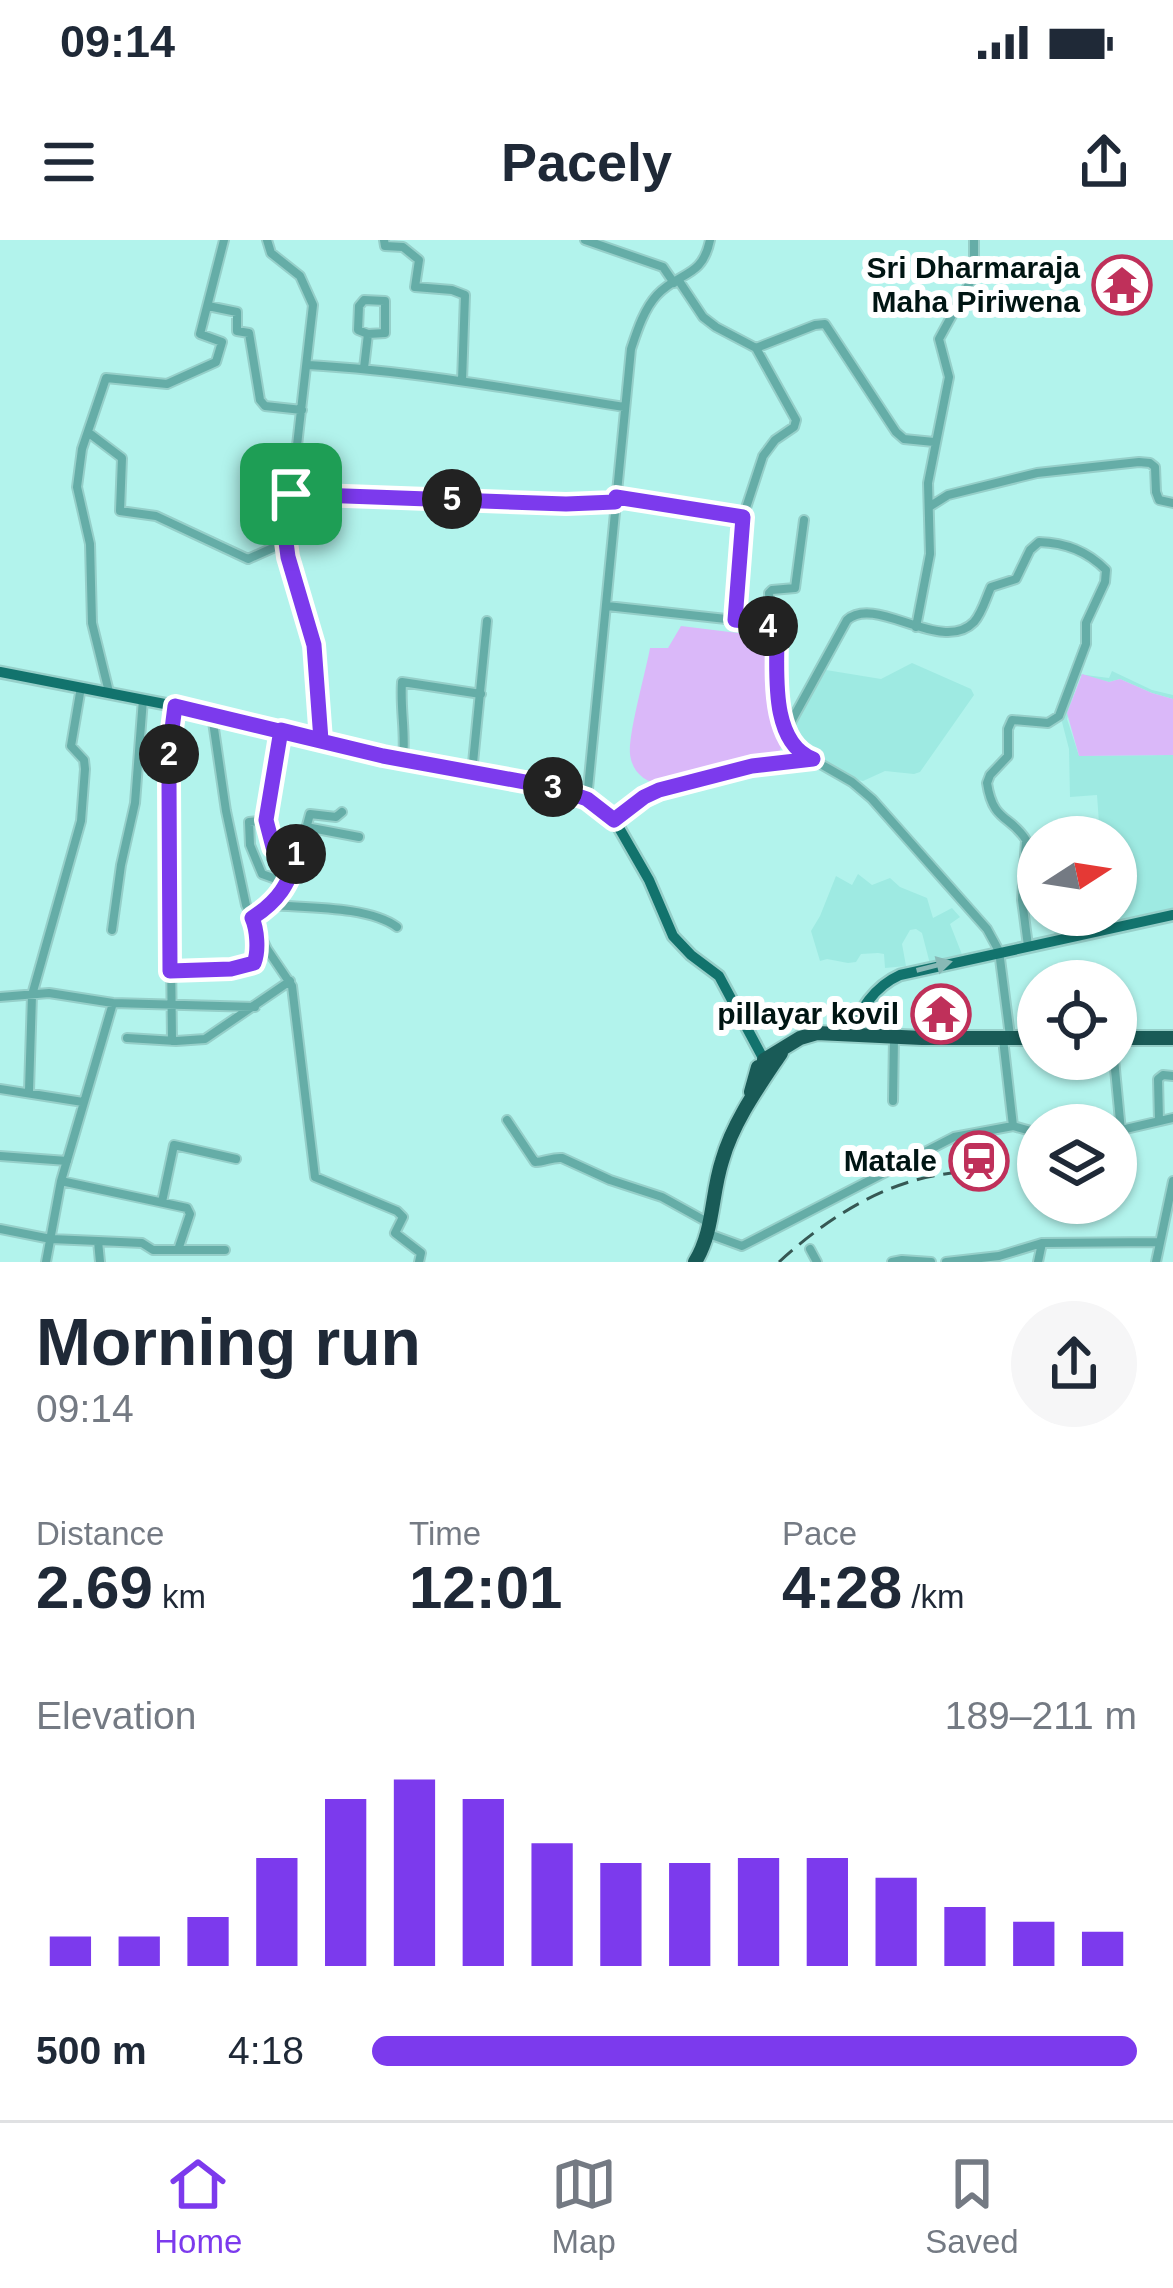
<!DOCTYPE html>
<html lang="en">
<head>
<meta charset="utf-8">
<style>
  :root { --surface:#fff; --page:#f6f6f7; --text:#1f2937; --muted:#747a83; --line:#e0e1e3; --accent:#7c3aed }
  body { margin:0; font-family:Arial,sans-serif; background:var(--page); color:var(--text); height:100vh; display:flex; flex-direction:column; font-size:45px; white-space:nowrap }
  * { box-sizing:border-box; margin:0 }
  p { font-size:39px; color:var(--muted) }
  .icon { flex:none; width:66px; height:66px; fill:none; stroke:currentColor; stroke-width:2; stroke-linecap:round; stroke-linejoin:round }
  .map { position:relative; height:1022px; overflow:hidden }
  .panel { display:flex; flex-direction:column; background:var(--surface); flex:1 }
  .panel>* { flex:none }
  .needle { width:78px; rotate:78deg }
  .controls { position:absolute; left:1017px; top:576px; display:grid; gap:24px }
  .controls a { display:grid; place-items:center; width:120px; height:120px; border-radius:50%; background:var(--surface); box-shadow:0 3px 9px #0004; font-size:60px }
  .pin { position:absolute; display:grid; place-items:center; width:102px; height:102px; color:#fff; margin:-51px; border-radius:24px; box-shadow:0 6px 18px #0006 }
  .km { position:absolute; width:60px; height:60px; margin:-30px; border-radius:50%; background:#222; color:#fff; font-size:33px; line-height:60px; text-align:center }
  .round { display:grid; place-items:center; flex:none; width:126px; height:126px; border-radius:63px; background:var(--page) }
  .headline { display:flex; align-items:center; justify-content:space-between; height:204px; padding:0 36px }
  h1 { font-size:66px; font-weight:700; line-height:90px }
  .metrics { display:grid; grid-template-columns:repeat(3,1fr); gap:18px; height:204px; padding:12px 36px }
  .metrics div { display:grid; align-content:center }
  .metrics b { font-size:60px; font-weight:700 }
  .metrics small { font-size:33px; font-weight:400 }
  .metrics p { font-size:33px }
  .chart { height:336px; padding:24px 36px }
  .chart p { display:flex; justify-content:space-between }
  .chart svg { width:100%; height:216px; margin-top:12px; stroke:var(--accent); stroke-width:6 }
  ul { padding:0 36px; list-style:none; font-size:39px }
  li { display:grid; grid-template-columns:192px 144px 1fr; align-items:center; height:90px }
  li i { height:30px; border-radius:15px; background:var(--accent) }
  .status { display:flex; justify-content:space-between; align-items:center; height:84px; padding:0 60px; background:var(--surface); direction:ltr }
  .status svg { height:33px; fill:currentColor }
  header { display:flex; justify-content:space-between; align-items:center; height:156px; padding:0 36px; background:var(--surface); font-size:54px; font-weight:700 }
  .menu { display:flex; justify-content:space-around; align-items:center; height:168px; border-top:3px solid var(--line); background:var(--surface); font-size:33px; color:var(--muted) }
  .menu a { display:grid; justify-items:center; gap:6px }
  .menu .selected { color:var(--accent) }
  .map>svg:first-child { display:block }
</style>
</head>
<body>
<div class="status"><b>09:14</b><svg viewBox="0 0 49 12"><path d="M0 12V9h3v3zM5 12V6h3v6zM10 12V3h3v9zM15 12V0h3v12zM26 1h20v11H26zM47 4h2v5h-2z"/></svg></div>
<header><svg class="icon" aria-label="menu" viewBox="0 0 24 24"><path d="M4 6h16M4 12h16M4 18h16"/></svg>Pacely<svg class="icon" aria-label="share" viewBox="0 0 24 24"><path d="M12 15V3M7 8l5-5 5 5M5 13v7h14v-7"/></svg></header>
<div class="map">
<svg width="1173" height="1022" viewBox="0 0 1173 1022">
  <rect width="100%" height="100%" fill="#b2f3ec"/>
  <path fill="#9eeae2" d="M912,423L971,449L974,455L920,532L914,534L885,531L863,541L858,540L800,511L793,501V488L822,433L826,430L881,439Z
    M1112,431L1152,450L1173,455V459L1152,453L1120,439L1109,442L1079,436L1067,479L1079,516L1173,515V671L1057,696L1054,694L1052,675H1116V597H1100L1097,555L1070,557L1069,509L1062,482L1066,460L1078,434L1109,438Z
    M858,634L872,645L890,638L900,647L927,658L933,678L952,668L960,677L950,684L963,717L930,724L922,693L916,689L910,690L902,704L906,726L885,728L884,714L878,713L861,714L856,722L848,723L827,719L820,721L811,691L820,676L836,636L852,645Z"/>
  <path fill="#dab8f9" d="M681,386L746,394L759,403L766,418L770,472L781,507L778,516L662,544C645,543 632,532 630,514C628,494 646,431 650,408H668Z
    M1082,434L1109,442L1120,439L1152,453L1173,459V515L1079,516L1067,473Z"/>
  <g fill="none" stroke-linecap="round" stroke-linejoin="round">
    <defs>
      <path id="minor" d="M267,0L271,13L300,36L313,65L286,302L314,405L321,500
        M384,0L385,6L403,7L419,20L415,47L452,50L465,55L462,141
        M585,0L663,27L674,43
        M679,41L703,77L716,87L756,108L796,180L794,187L775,200L763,216L743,277L735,380
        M208,66L237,72V91L249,93L260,160L265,166L302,170
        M756,108L815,85L825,84L896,192L904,199L934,202
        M308,125C414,131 519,150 624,167
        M364,128L368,94L358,90L359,66L364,60L385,61V93L368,94
        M89,193L122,218L120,271L156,276L248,319L286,302
        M291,255L566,264L615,262
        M616,257L743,277
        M929,267L948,255L1037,233L1139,222L1150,223L1155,227L1156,252L1159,260L1173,263
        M607,366L763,383L777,394V451L786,491L796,510L852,542L872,559L987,689L999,711L1010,796
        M916,387L930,314L928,243L949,137L939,99L974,35V0
        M777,390C776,377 769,367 769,353L772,350L795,348L804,280
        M109,452L92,383L90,304L77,247L82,209L106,138L167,144L216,122L222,102L200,94L224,0
        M212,475L226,571L246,665L267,709L292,746L315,937L397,971L403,977L395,993L421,1013L419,1022
        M786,491L847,380C876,354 942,415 974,382C982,373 986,358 991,347L1016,339L1030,310L1039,302C1066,303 1087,311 1106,330L1105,342L1086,383V404L1059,476L1048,483L1012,480L1008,489V516L990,535L987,543C993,583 1011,575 1026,600L1022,660L1028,706
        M281,492L266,580L273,607L299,615L310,574L336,577L342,572
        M403,519C406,493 400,469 402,442L481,454
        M472,533L487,381
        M587,559L631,109C637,91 644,69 657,55C679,31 702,39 710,0
        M266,580L249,582L250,605L262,634L287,643L299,615
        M614,580L644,558L659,551L752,526L812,519
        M306,587L359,597
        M272,665C307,668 369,666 397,687
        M252,678L272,665L287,643
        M112,690L121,625L135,563L143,459
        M171,731L250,726L257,717L256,689
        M0,757L49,753L113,763L255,767
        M127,798L176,801L205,799L290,741
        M1003,799L1013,886
        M172,801L169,541L172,528L169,512L175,466
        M1114,819L1121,891
        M0,849L83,862
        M29,851L32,755L81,581L85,529L84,520L71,506L81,447
        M893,861L894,797
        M507,880L535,922C545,922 552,917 562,918L610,940L662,957L709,983
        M1159,881L1158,839L1163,835L1173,836
        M1117,891L1173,878
        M0,916L67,921
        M61,941L187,968L190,974L178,1010
        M162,962L174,905L236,919
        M0,989L51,999L98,1001L100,1022
        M709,994L742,1006L954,897L1013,886L1038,893
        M98,1001L142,1003L153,1010H225
        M810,1009L817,1022
        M46,1022L61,941L113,763
        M892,1022L902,1020L931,1022
        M946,1022L999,1016L1042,1003L1160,1002
        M1038,1022L1042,1003
        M1156,1022L1173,941"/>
      <path id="major" d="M0,432L175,466L384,516L552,547L587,559L618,586L649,640L673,696L691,715L719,736L764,820
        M849,795C861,770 873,747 900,735L1173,675"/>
      <path id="highway" d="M1116,798H1173
        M764,820L800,798L817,793L922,798H1038
        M751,852L758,827
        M695,1022C714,991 711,955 722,921C733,882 759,846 781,813"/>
    </defs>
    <use href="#minor" stroke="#96cfc9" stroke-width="12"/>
    <use href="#major" stroke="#96cfc9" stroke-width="15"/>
    <use href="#highway" stroke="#96cfc9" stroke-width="18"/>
    <use href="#minor" stroke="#65ada7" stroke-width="8"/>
    <use href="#major" stroke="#12736d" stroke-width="10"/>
    <use href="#highway" stroke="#195b57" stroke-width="14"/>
    <path stroke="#365854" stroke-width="3" stroke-dasharray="18 9" stroke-linecap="butt" d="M779,1022C815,989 859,958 906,943C938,932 975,931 1008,927"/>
  </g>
  <defs><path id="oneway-solid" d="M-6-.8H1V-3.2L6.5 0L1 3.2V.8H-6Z" transform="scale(3)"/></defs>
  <use fill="#88b9b6" href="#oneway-solid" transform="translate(934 726) rotate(-14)"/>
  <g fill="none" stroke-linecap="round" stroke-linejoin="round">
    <defs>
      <path id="route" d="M291,254L286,302L288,317L314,405L321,500L281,490L266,580L273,607L299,615C287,645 280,660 252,678C257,689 259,711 254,723L231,729L170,731L169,541L172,527L169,512L175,466L383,516L552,547L587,559L614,580L644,557L659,550L752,526L813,519C770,503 777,432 777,394L763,383L735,380L743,277L616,257L615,262L566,264L291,254"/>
    </defs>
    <use href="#route" stroke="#fff" stroke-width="24"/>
    <use href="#route" stroke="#7c3aed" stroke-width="15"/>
  </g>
  <defs>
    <symbol id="temple-ring" viewBox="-11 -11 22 22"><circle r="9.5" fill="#fff" stroke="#bf305a" stroke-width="1.5"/><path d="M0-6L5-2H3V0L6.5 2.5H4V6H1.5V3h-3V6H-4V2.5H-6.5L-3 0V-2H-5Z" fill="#bf305a"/></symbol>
    <symbol id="station-ring" viewBox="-11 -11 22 22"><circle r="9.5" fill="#fff" stroke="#bf305a" stroke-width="1.5"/><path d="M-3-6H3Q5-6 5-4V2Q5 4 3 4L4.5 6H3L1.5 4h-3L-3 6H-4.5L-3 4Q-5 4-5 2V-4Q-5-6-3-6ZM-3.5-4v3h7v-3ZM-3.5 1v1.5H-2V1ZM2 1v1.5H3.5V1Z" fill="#bf305a"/></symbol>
  </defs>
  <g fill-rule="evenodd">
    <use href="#temple-ring" x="1089" y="12" width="66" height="66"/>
    <use href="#temple-ring" x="908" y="741" width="66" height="66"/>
    <use href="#station-ring" x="946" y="888" width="66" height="66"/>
  </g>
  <g text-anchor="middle" stroke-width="12" stroke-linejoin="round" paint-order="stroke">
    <g font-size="30" font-weight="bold" fill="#001513" stroke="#fff" text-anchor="end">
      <text x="1080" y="38">Sri Dharmaraja<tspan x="1080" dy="34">Maha Piriwena</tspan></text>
      <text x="899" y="784">pillayar kovil</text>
      <text x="937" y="931">Matale</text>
    </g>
  </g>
</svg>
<div class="controls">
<a><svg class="needle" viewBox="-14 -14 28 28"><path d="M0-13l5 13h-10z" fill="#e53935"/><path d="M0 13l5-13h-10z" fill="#747a83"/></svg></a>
<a><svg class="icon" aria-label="locate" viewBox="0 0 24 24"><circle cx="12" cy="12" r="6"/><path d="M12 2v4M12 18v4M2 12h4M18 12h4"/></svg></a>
<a><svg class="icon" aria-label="layers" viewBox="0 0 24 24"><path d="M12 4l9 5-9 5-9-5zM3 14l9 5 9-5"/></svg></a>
</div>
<div class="pin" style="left:291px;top:254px;background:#1e9e55"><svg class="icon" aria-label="arrive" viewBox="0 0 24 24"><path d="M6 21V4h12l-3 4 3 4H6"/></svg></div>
<b class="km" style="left:296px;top:614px">1</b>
<b class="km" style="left:169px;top:514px">2</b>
<b class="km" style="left:553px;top:547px">3</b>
<b class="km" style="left:768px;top:386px">4</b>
<b class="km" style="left:452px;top:259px">5</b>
</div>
<section class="panel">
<div class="headline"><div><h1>Morning run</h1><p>09:14</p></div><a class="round"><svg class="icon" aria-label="share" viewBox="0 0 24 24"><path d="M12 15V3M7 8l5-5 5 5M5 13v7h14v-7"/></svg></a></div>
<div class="metrics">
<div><p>Distance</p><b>2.69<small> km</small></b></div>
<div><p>Time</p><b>12:01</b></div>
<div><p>Pace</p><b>4:28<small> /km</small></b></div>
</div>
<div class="chart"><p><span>Elevation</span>189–211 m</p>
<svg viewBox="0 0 160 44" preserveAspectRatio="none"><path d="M5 44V38M15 44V38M25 44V34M35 44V22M45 44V10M55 44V6M65 44V10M75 44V19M85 44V23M95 44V23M105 44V22M115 44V22M125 44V26M135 44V32M145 44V35M155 44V37"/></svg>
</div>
<ul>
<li><b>500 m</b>4:18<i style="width:100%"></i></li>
</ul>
</section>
<nav class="menu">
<a class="selected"><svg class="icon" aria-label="home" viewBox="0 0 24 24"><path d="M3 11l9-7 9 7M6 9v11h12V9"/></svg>Home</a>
<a><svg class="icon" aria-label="map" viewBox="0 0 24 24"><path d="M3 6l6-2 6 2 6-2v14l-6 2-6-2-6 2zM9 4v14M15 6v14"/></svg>Map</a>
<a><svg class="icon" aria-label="saved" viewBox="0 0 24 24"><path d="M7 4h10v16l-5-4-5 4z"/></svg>Saved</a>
</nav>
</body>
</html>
